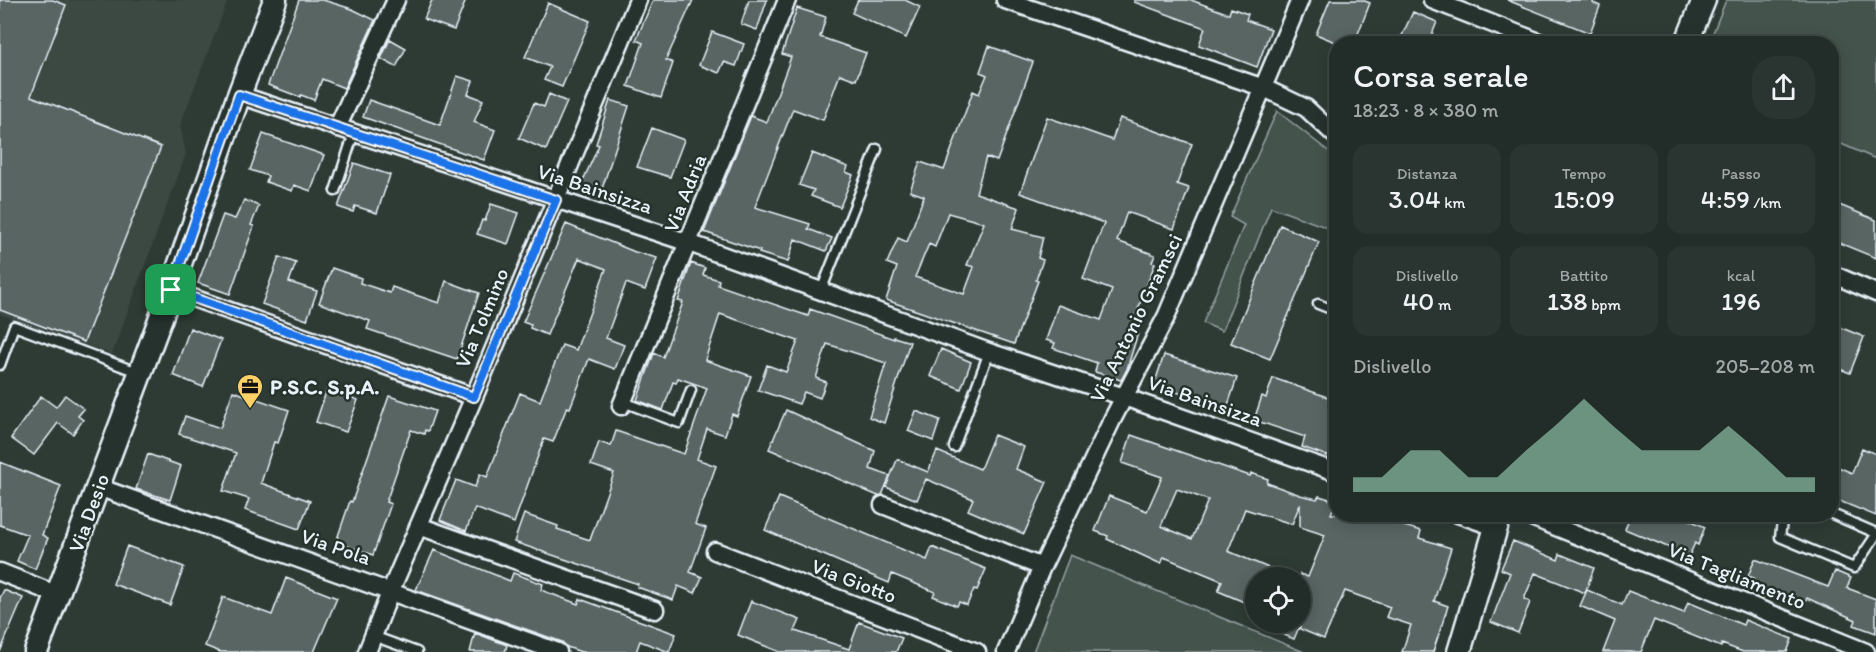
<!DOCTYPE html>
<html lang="it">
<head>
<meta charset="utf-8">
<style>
  :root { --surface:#222c28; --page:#2a3430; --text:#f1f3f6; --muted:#a2a7a8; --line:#3f4845; --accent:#8abfa5 }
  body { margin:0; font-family:Itim,sans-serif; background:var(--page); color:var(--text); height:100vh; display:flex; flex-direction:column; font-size:22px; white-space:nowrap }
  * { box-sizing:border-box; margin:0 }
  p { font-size:20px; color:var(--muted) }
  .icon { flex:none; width:33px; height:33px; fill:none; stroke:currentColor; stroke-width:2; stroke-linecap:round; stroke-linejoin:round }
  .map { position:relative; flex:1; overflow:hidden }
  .panel { position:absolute; left:1329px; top:36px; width:510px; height:486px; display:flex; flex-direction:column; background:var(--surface); border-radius:24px; box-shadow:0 3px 15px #0003,0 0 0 2px var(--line) }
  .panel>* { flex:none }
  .buttons { position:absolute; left:1245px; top:567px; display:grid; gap:12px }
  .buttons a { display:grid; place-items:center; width:66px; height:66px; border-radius:50%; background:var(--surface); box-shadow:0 3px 15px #0003,0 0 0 2px var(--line); font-size:30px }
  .pin { position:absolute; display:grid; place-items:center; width:51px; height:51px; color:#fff; margin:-26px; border-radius:12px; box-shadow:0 3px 9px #0006 }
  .round { display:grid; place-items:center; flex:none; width:63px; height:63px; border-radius:24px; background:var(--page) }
  .overview { display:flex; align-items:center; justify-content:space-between; height:102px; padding:0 24px }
  h1 { font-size:33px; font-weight:600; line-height:45px }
  .stats { display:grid; grid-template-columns:repeat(3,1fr); gap:9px; height:102px; padding:6px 24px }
  .stats div { display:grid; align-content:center; border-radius:15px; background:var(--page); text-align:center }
  .stats b { font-size:26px; font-weight:600 }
  .stats small { font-size:16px; font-weight:400 }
  .stats p { font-size:16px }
  .chart { height:168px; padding:12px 24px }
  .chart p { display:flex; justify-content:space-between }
  .chart svg { width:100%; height:108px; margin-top:6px; fill:var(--accent); opacity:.7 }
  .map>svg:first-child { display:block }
</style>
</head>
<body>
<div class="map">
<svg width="1876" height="652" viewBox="0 0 1876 652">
  <rect width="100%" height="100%" fill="#2e3b35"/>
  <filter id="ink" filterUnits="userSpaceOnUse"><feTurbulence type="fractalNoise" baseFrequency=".0167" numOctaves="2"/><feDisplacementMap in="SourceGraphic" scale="12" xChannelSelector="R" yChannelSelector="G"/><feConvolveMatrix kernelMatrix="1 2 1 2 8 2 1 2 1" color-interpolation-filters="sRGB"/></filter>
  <g filter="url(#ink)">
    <path fill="#3b4843" d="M0,0H228L180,125L186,154L112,354L0,314Z"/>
    <path fill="#45524e" stroke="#96a2a3" stroke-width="1.5" d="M1726,0H1876V159L1832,140V44L1709,43Z
      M1277,111L1336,157V231L1271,207L1222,331L1203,323L1244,225L1230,217Z
      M1070,555L1304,652H1033Z"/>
    <path fill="#596563" stroke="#e8f1f8" stroke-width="1.5" fill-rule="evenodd" d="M0,0H53L66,5L31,96L161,147L84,342L0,310Z
      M299,0H323L352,9L375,20L344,88L322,79L314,100L301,95L300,97L268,85Z
      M432,0H466L454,30L424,19Z
      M653,0H693L666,60L673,63L661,98L628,86L643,43L636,40Z
      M749,0H767L757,30L741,24Z
      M858,0H905L920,7L906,38L852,13Z
      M1134,0H1191L1229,14L1231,8L1248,14L1246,20L1271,29L1257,67L1199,45L1205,28L1134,2Z
      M1330,0H1362L1370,3L1354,44H1340L1316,34Z
      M1507,0H1594L1593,3L1600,6L1590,33Z
      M548,3L590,21L562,87L544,80L550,67L525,57Z
      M797,8L826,17L820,37L866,53L856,80L840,74L823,120L793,109L755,207L810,224L808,229L832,238L826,251L795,239L788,262L759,253L760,251L704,232L751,116L767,122L791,57L782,54Z
      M1413,12L1437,22L1428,44H1398Z
      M712,32L744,44L736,66L724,62L719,73L699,65Z
      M390,39L406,48L396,67L381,59Z
      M989,46L1033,62L997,161L986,157L976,193L1019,208L1012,229L1043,237L1038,258L1043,260L1036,280L1038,281L1014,344L886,300L897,267L887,263L898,238L907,242L924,196L910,191L920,162L944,170L973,91L979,94L987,75L980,72ZM948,213L984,223L967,265L974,267L964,294L915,277L929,244L935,247Z
      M457,76L473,81L468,94L483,100L474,122L495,130L484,160L363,117L369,100L440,125Z
      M549,94L567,102L546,150L519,138L534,103L544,107Z
      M610,100L629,106L599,198L586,194L581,185L599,145L596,144Z
      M1047,117L1112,140L1120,118L1192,144L1177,184L1189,188L1174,229L1127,212L1117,241L1155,255L1152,262L1155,263L1130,331L1138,333L1127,369L1121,380L1095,372L1097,363L1053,348L1055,343L1046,340L1058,305L1101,320L1112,290L1083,279L1104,223L1020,193Z
      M652,128L684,140L670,177L637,167Z
      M263,134L324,155L311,191L294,185L292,191L266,182L268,176L250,170Z
      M812,153L848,167L846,172L853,175L840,207L811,196L814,190L799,185Z
      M354,163L390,175L377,213L355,206L353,212L338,207Z
      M244,200L259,206L251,225L254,226L230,294L198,283L223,215L235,219Z
      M1832,202L1876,220V258L1832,240Z
      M491,204L519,213L508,244L477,234L482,220L485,221Z
      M566,224L635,252L657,258L645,290L626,283L606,338L624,345L615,369L589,359L570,408L567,407L553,442L544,439L514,523L475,508L466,531L440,520L456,480L475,487L480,474L487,477L520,393L540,401L562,345L576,350L606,269L579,258L547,335L530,328L531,325L523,322Z
      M1280,225L1319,242L1270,359L1231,343Z
      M279,257L296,263L289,282L317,291L307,320L262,304Z
      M691,263L705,268L703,275L719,280L718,285L808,316L810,309L894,339V337L910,342L884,423L869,417L886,363L827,344L816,378L826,382L820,398L804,392L799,404L758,390L767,365L786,372L798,341L720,314L705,360L751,376L737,416L732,414L725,435L707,429L697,459L716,466L695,524L706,528L690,572L702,577L695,593L678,586L673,600L637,587L638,584L514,542L524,514L558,526L557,529L590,540L614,473L591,465L599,442L611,446L616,431L684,454L707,388L678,378L676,383L673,382L663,410L637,400L654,353L663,357L683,302L678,301Z
      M332,268L361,278L360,283L390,293L392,287L439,303L446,281L479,293L457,359L367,329L370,321L319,303Z
      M1832,324L1864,337L1850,373L1832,366Z
      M190,328L221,340L203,387L173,375Z
      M941,349L971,362L961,389L930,376Z
      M1164,355L1237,378L1227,408L1154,385Z
      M1273,378L1336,400V459L1302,447L1305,437L1254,420L1262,396L1266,398Z
      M327,389L358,400L346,432L316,422Z
      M233,391L289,410L278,443L274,442L261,483L310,501L299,529L245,510L249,499L223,491L236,453L179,434L185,416L220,428Z
      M65,395L84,409L78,416L83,420L73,434L58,423L34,455L11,438L41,396L56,407Z
      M389,396L435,411L428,431L425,430L424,434L411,430L386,502L391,504L373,555L336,542L350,501L352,502Z
      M786,410L875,451L870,469L890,476L882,495L878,496L769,449Z
      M916,411L940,420L933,441L908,431Z
      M994,435L1024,447L1016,469L1047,482L1024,534L968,510L973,499L926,479L917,500L886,487L897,460H899L928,472L937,451L980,469Z
      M1131,435L1250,476L1251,473L1268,479L1267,483L1300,495L1317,499L1319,496L1336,501L1331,514H1364L1394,524V523L1421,531L1419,538L1451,548L1434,601L1448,606L1433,652H1402L1411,625L1386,617L1390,607L1345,591L1324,639L1300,629V625L1294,639L1255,623L1300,622V574L1308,577L1325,535L1300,527V504L1292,524L1245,509L1228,551L1290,577L1256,578V607L1218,591L1222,581L1164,557L1161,564L1107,539L1108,536L1095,531L1109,496L1147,511L1162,477L1122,463ZM1177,489L1208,500L1192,539L1161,526Z
      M1862,448L1876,454V516L1832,498V477L1836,466L1852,473Z
      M148,454L181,466L170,500L136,489Z
      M0,462L61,486L42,535L48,538L35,569L17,561L28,535L0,525Z
      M779,497L927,560L932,547L986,569L977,590L974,589L967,605L959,602L957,606L933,596L935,592L892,574L889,583L765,530Z
      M1631,514H1676L1705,527L1698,545L1695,543L1689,556L1625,529Z
      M1513,541L1558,560L1560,554L1594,568L1585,593L1535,573L1524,599L1530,602L1518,633L1491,622L1510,573L1501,569Z
      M127,546L184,567L170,605L113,584Z
      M434,550L510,581L513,573L543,584L541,590L578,604L580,599L676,634L669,652L640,641L636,652H581L567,647L562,642L416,590Z
      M1755,559L1828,587L1835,571L1851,578L1847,588L1876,599V633L1854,625L1856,620L1807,598L1803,608L1751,587L1754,578L1748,576Z
      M286,578L337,598L314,652H220L205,646L223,597L272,615Z
      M4,590L23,598L0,652V598Z
      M1587,590L1622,605L1628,591L1684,613L1688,602L1743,625L1745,620L1792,639L1787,652H1743L1722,644L1721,647L1654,620L1641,652H1603L1615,621L1580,606Z
      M751,601L800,620L795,631L849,649L859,622L902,638L896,652H780L738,635Z
      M475,633L507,645L505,652H470Z"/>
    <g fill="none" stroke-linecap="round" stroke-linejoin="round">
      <defs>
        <path id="lane" d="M335,191L354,133
          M821,291L877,149
          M1318,304L1336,311
          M0,365L14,326L140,373
          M623,402L679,423L691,390
          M954,447L989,352
          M1783,514L1780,537L1854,568L1876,535
          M1832,514L1876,533
          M373,636L417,652"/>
        <path id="street" d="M1005,0L1264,88L1306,108L1336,136
          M1432,0L1544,44
          M239,95L689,243L989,352L1124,397L1336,472
          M337,128L396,0
          M1832,274L1876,293
          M170,290L474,397
          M621,406L787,0
          M98,487L558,652
          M883,505L1042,567
          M1458,514L1495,527
          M1524,514L1866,652
          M419,526L655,610
          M715,551L977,652
          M0,572L58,595
          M367,652L391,590L474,397L638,0
          M1006,652L1042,567L1112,420L1166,317L1300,0"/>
        <path id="secondary" d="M1686,44L1704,0
          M36,652L163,312L239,95L275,0
          M1459,652L1500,514"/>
      </defs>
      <use href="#lane" stroke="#e8f1f8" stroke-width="13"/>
      <use href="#street" stroke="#e8f1f8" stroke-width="21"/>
      <use href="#secondary" stroke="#e8f1f8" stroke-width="27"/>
      <use href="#lane" stroke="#26332d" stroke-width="8"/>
      <use href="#street" stroke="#26332d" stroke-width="16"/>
      <use href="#secondary" stroke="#26332d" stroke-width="22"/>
    </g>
  </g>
  <g fill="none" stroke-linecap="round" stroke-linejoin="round" filter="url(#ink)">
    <defs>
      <path id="route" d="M239,95L556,200L474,397L171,290Z"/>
    </defs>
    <use href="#route" stroke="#fff" stroke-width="12"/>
    <use href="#route" stroke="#1a73e8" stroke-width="8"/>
  </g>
  <defs>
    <symbol id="office-pin" viewBox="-11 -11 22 30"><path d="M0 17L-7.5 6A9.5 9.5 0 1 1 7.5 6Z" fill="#ffd166" stroke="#26332d"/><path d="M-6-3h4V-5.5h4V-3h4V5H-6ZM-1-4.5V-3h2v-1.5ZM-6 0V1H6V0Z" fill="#111"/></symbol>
  </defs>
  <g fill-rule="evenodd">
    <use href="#office-pin" x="235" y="372" width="30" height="40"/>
  </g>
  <g text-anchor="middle" stroke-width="5" stroke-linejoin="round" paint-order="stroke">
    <g font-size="21" fill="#e8f1f8" stroke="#26332d">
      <text transform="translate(595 189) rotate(18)" y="7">Via Bainsizza</text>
      <text transform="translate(685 193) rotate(-68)" y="7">Via Adria</text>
      <text transform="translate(482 318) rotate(-67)" y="7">Via Tolmino</text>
      <text transform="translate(1136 318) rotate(-64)" y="7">Via Antonio Gramsci</text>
      <text transform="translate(1205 401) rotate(19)" y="7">Via Bainsizza</text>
      <text transform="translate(89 513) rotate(-70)" y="7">Via Desio</text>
      <text transform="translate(336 547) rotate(19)" y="7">Via Pola</text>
      <text transform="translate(1737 576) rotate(22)" y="7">Via Tagliamento</text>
      <text transform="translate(854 581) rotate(21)" y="7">Via Giotto</text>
    </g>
    <g font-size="21" font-weight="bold" fill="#e8f1f8" stroke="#26332d" text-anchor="start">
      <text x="270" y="394">P.S.C. S.p.A.</text>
    </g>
  </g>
</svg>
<div class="buttons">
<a><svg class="icon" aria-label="locate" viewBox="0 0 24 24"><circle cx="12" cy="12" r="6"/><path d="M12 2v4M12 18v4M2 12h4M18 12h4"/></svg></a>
</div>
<div class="pin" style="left:171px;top:290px;background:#1e9e55"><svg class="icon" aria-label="arrive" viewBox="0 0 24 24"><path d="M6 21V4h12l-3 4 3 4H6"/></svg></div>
<section class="panel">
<div class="overview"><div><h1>Corsa serale</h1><p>18:23 · 8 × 380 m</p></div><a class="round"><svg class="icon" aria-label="share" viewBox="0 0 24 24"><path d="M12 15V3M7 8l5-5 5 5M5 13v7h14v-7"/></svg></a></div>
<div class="stats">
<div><p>Distanza</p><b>3.04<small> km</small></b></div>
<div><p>Tempo</p><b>15:09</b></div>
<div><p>Passo</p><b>4:59<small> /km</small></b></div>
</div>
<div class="stats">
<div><p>Dislivello</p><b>40<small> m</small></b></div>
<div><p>Battito</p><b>138<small> bpm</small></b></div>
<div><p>kcal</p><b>196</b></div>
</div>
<div class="chart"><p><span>Dislivello</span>205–208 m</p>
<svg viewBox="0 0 160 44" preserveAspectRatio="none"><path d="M0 44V38L10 38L20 27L30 27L40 38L50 38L60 27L70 17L80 6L90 17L100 27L110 27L120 27L130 17L140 27L150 38L160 38V44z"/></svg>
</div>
</section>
</div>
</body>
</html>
